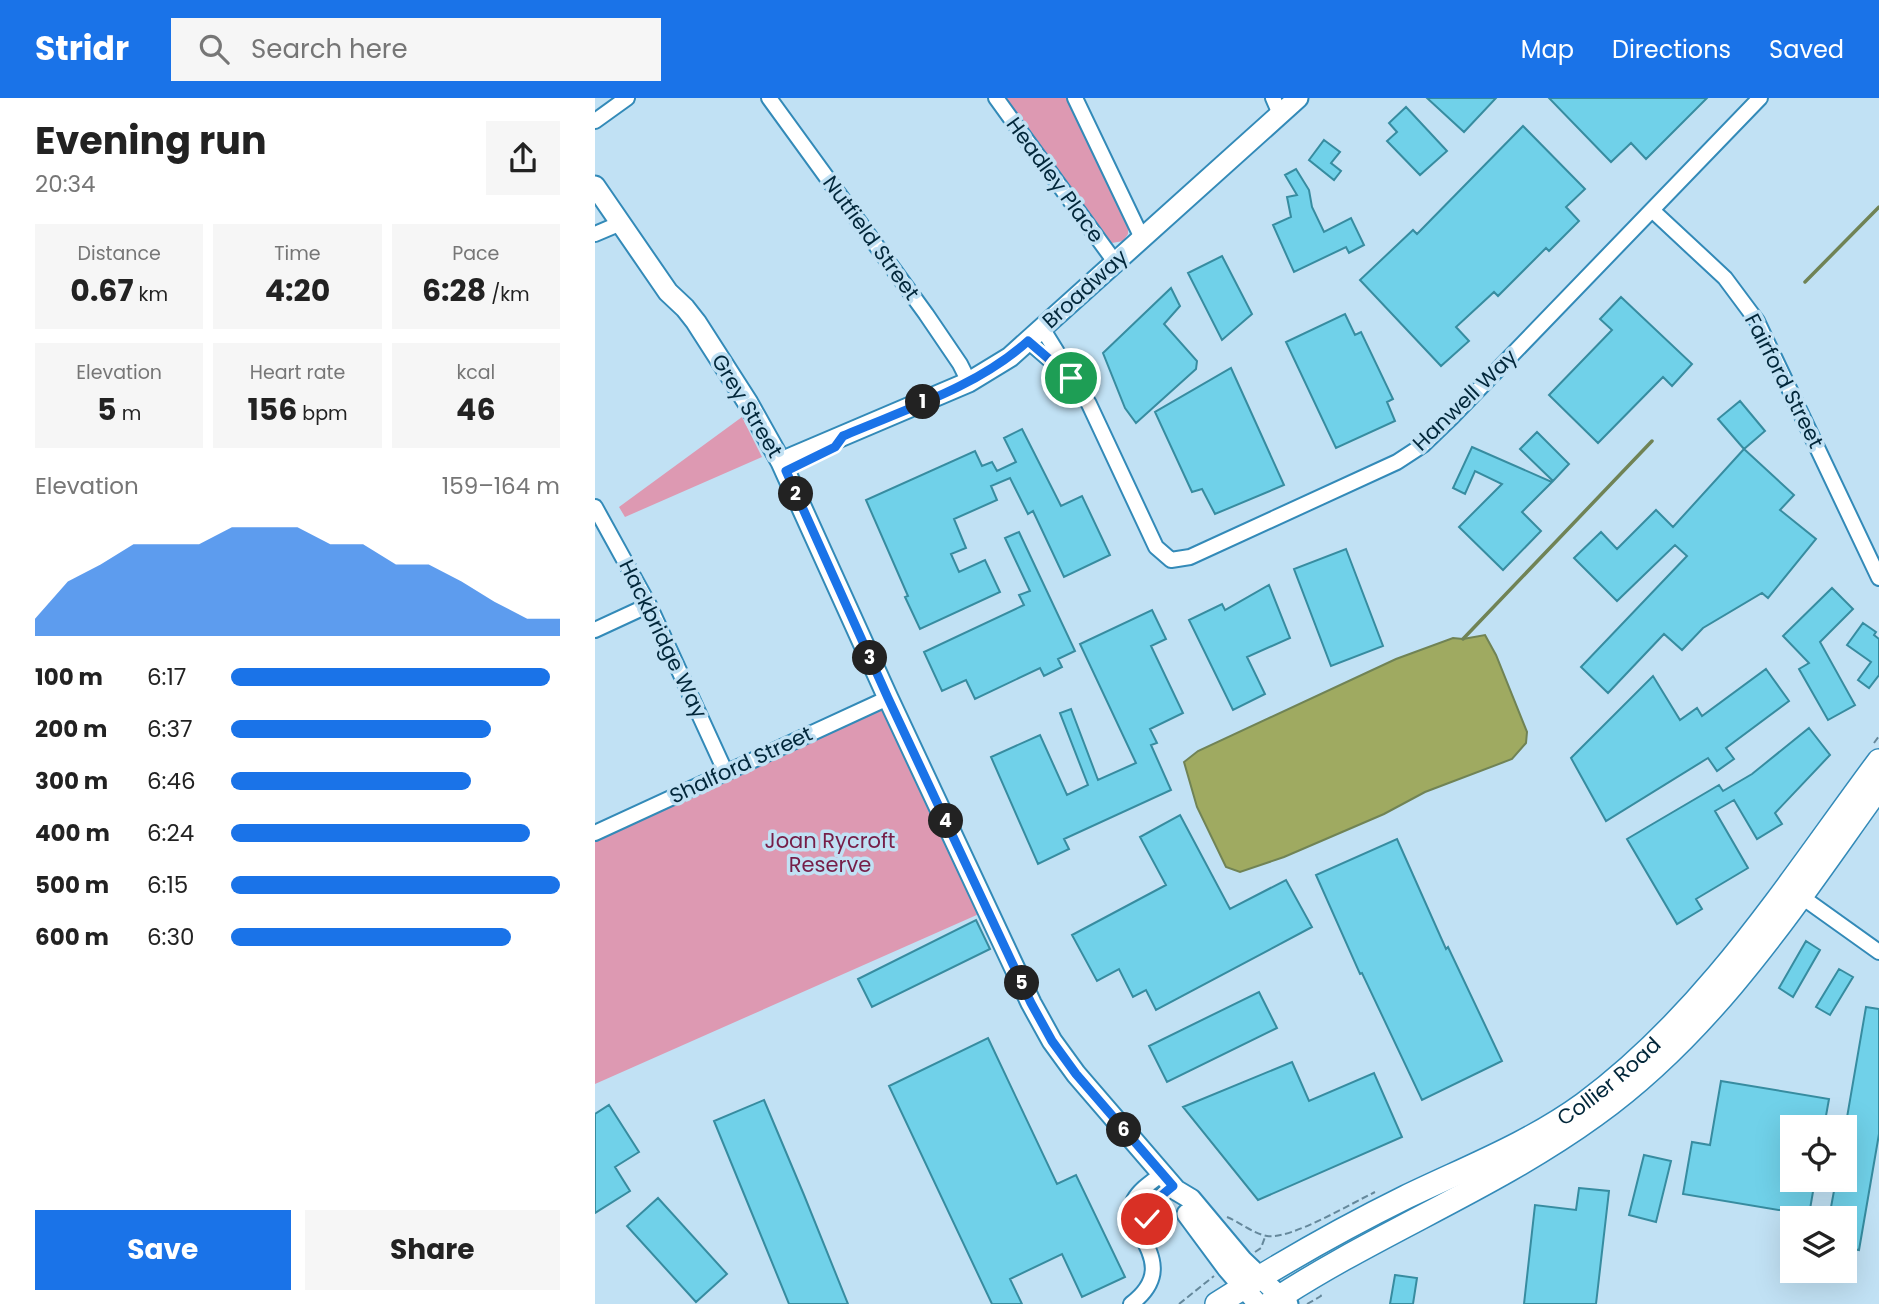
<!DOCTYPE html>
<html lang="en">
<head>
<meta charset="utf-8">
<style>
  :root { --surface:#fff; --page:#f6f6f6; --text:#222; --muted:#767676; --accent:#1a73e8 }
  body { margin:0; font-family:Poppins,sans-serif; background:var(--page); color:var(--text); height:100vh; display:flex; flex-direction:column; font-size:26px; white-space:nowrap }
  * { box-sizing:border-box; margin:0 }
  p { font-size:23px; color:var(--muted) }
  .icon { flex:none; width:38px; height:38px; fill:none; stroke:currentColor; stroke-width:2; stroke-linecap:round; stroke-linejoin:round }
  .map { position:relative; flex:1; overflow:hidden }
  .side { display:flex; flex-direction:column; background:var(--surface); width:595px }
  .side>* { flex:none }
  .buttons { position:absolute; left:1185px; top:1017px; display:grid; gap:14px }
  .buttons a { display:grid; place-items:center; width:77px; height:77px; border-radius:0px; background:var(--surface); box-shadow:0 7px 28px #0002; font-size:35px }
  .pin { position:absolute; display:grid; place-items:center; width:60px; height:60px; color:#fff; margin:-30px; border:4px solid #fff; border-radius:50%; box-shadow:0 2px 7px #0007 }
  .km { position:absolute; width:35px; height:35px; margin:-18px; border-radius:50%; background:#222; color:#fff; font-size:19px; line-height:35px; text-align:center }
  .round { display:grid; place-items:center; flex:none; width:74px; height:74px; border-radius:0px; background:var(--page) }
  .headline { display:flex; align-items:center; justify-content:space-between; height:119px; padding:0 35px }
  h1 { font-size:38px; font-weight:700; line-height:52px }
  .metrics { display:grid; grid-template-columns:repeat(3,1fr); gap:10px; height:119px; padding:7px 35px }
  .metrics div { display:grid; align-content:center; border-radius:0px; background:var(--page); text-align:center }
  .metrics b { font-size:30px; font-weight:700 }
  .metrics small { font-size:19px; font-weight:400 }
  .metrics p { font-size:19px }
  .chart { height:196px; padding:14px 35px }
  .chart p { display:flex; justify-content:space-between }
  .chart svg { width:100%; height:126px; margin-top:7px; fill:var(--accent); opacity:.7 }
  .primary-button { display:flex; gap:14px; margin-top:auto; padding:14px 35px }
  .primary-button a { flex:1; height:80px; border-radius:0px; background:var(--accent); color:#fff; font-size:28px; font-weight:700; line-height:80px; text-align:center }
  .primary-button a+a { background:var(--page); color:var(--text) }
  ul { padding:0 35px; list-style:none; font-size:23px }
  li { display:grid; grid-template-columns:112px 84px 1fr; align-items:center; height:52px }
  li i { height:18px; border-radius:9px; background:var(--accent) }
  header { display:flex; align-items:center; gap:42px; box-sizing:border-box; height:98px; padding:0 35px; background:var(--accent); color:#fff }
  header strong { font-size:33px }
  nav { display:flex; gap:38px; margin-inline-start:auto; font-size:24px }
  .search { width:490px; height:63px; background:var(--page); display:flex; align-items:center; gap:18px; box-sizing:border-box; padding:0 24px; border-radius:0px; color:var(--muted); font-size:26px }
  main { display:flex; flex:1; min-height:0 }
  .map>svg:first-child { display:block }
</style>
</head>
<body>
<header>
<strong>Stridr</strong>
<div class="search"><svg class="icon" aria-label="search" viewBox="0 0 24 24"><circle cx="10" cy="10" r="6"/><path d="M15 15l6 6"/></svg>Search here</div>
<nav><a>Map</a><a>Directions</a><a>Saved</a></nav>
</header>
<main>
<section class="side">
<div class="headline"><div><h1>Evening run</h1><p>20:34</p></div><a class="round"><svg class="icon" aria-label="share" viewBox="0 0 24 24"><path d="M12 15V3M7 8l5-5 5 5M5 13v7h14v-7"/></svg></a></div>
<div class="metrics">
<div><p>Distance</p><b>0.67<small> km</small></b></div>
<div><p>Time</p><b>4:20</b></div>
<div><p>Pace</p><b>6:28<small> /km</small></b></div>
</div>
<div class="metrics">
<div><p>Elevation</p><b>5<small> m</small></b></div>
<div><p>Heart rate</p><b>156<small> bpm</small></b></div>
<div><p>kcal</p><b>46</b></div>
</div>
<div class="chart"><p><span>Elevation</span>159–164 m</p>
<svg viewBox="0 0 160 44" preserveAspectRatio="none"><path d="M0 44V38L10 25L20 19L30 12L40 12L50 12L60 6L70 6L80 6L90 12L100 12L110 19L120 19L130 25L140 32L150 38L160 38V44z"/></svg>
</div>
<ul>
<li><b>100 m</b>6:17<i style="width:97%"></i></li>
<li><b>200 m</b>6:37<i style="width:79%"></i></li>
<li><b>300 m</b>6:46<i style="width:73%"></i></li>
<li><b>400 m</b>6:24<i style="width:91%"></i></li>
<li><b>500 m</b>6:15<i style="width:100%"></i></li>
<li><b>600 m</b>6:30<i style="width:85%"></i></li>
</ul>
<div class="primary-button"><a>Save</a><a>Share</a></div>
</section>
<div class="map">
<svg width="1284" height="1206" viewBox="0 0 1284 1206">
  <rect width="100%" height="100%" fill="#c1e1f4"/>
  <path fill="#dd99b2" d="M408,0H472L533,127V136L528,143L517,145L510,140Z
    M147,319L167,359L30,419L24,409Z
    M293,600L393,812L0,986V735Z"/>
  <path fill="#9faa61" stroke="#708355" stroke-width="2" d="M890,537L901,557L932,634L931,645L917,661L830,694L789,716L689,759L645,774L631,769L602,709L589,664L603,653L801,561L858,540L868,541Z"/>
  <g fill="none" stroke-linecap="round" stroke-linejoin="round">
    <path stroke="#708355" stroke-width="3.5" d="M1210,184L1284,109
      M868,541L1057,343"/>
  </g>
  <path fill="#70d1e9" stroke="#378ca0" stroke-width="2" d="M832,0H901L869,34Z
    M954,0H1112L1051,61L1036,45L1016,64Z
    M811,9L852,53L825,77L792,43L802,34L794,25Z
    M928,28L990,91L971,109L984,123L954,153L951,150L903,198L899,194L861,229L874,243L846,268L765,182L818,132L822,136Z
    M729,42L745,54L736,65L746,73L739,82L714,62Z
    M701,71L714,92L717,109L729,134L756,120L769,147L754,155L751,149L699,174L678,127L696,119L692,99L702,97L690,77Z
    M627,158L657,216L627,242L593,175Z
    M576,190L585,208L569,226L602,263L601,271L541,325L530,310L508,255Z
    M1026,199L1097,266L1077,288L1068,279L1003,345L954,297L1017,232L1005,221Z
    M750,216L760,237L766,234L798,301L792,304L800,323L741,350L691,244Z
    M636,270L689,387L620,416L607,391L597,394L560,314Z
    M1145,303L1170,333L1149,351L1123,321Z
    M427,331L466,408L487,398L515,457L469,479L438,413L433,416L415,380L396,388L402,402L359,421L371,450L356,456L364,474L390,462L405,494L325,531L310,499L313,498L271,402L380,353L387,368L397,364L402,373L421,364L409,340Z
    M942,334L974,366L958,383L925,351Z
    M877,349L957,384L927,414L946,433L908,472L864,429L907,386L880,373L870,396L858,390Z
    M1149,351L1199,397L1185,412L1221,441L1173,500L1167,495L1108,530L1087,552L1069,536L1013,595L986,569L1092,458L1080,447L1022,503L979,460L1006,434L1022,451L1061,412L1078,429Z
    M424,434L480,553L463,561L467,569L449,578L445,570L380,601L371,582L347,593L329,554L429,507L424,497L435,493L410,440Z
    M751,451L788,548L736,568L699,471Z
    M674,487L695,540L652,559L670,596L638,612L594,522L627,506L630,512Z
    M1237,490L1258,511L1225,544L1260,607L1233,622L1204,571L1214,565L1188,538Z
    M557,512L571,541L556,548L588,615L555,631L562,645L556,647L576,692L469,741L474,751L443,766L396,659L445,637L472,697L493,687L465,615L476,611L503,682L541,665L485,546Z
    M1268,525L1281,534L1279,537L1284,541V577L1274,590L1263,582L1276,564L1252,547Z
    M1171,571L1194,603L1131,650L1139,661L1122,673L1113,660L1011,723L976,660L1058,578L1085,622L1102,610L1107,618Z
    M1214,630L1235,657L1180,715L1187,726L1162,741L1139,702L1120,713L1153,770L1101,801L1107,811L1082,826L1032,741L1124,687L1128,693L1157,676Z
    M585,717L635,811L691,782L717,829L561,912L551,892L538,899L524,871L502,883L477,837L571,787L545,739Z
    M802,741L851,851L853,849L907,963L827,1002L767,875L765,876L721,777Z
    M381,822L395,851L277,909L263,881Z
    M1211,843L1225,852L1198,899L1184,890Z
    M1244,871L1258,879L1235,917L1221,909Z
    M664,894L682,930L572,984L554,948Z
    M1271,909L1284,911V1036L1264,1152L1250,1150V1120H1234L1241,1082H1250V1031Z
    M393,940L462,1086L481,1077L530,1179L487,1199L467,1156L415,1181L427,1206H397L294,988Z
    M697,964L714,1003L779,975L807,1039L663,1102L588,1009Z
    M1126,983L1234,1001L1229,1029H1197V1082H1220L1214,1117L1088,1096L1097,1044L1115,1047Z
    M169,1002L209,1097L253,1206H194L158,1118L119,1023Z
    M14,1007L44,1054L20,1069L35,1093L0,1115V1016Z
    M1049,1057L1076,1063L1061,1124L1034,1117Z
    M984,1090L1014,1093L1001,1206H929L940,1107L981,1112Z
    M63,1100L132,1176L101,1204L32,1128Z
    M800,1177L822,1180L818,1206H795Z"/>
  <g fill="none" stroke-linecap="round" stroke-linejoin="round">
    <defs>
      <path id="street" d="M174,0L331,216L365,266L374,284
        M401,0L520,164
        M480,0L547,140
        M678,0L685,16
        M0,23L32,0
        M1057,112L1130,180L1162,223L1284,480
        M0,136L26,125
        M447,230L494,306L561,449L576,462L595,459L802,364L828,347L857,319L1165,0
        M433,243L470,275
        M0,409L54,507L131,675
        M0,532L54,507
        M0,735L293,600
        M1200,794L1284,854
        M547,1135C555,1111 558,1104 578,1088
        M536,1206C590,1165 525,1131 539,1102C545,1091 558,1083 567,1076"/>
      <path id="secondary" d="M0,88L73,194L90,210L101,224L153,305L186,364L293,600L436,905L457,943L481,976L581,1092L596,1101L647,1162L693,1206
        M186,364L374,284L415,259L703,0
        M592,1116L632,1170L663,1206"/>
      <g id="primary">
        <path id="s1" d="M622,1206C683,1167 746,1131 811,1099C871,1070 934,1046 989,1006C1112,915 1194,784 1284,663"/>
        <path d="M674,1206C779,1136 898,1091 1000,1017C1120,931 1199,807 1284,689"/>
      </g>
    </defs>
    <use href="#street" stroke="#338ab8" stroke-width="18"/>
    <use href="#secondary" stroke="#338ab8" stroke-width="23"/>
    <use href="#primary" stroke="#338ab8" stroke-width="26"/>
    <path stroke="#65889b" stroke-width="2" stroke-dasharray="7 3.5" stroke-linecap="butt" d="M1279,645L1284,638
      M632,1119C644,1124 659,1136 672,1138C695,1142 757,1105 780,1094
      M660,1154L666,1150L670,1139
      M584,1206L619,1178
      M712,1206L726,1198L724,1195"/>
    <use href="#street" stroke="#fff" stroke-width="14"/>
    <use href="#secondary" stroke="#fff" stroke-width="19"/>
    <use href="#primary" stroke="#fff" stroke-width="23"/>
  </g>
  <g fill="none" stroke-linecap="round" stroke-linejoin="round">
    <defs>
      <path id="route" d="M476,280L433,243C382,289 311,311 248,338L240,349L191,373L293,600L436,905L457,943L481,976L578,1088C566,1098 556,1105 552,1121"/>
    </defs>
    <use href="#route" stroke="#fff" stroke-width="14"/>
    <use href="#route" stroke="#1a73e8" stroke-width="9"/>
  </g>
  <g text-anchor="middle" stroke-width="7" stroke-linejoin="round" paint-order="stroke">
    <g font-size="21" fill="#02273a" stroke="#c1e1f4">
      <text transform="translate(460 82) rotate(54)" y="7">Headley Place</text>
      <text transform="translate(276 140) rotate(54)" y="7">Nutfield Street</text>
      <text transform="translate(490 191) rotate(-42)" y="7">Broadway</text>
      <text transform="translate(1189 283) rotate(63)" y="7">Fairford Street</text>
      <text transform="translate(870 302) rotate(-44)" y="7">Hanwell Way</text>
      <text transform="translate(152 308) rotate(59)" y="7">Grey Street</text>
      <text transform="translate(68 541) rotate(64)" y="7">Hackbridge Way</text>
      <text transform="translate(146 667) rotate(-25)" y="7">Shalford Street</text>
      <text dy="7" stroke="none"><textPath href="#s1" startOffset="452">Collier Road</textPath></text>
    </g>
    <g font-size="21" fill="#761e48" stroke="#c1e1f4">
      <text x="235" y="750">Joan Rycroft<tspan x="235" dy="24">Reserve</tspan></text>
    </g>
  </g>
</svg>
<div class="buttons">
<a><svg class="icon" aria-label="locate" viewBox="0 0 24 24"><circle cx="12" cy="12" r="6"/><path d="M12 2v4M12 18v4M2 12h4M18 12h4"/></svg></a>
<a><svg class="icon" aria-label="layers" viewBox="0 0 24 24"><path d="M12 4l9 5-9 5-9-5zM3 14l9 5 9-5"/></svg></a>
</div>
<div class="pin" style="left:476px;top:280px;background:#1e9e55"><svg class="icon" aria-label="arrive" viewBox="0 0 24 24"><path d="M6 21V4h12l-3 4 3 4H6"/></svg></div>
<div class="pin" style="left:552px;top:1121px;background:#d93025"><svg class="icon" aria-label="check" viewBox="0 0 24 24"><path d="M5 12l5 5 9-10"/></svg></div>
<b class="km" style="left:328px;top:304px">1</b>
<b class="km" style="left:201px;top:396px">2</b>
<b class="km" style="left:275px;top:560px">3</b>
<b class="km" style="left:351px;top:723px">4</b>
<b class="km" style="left:427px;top:885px">5</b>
<b class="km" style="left:529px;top:1032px">6</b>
</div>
</main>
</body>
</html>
